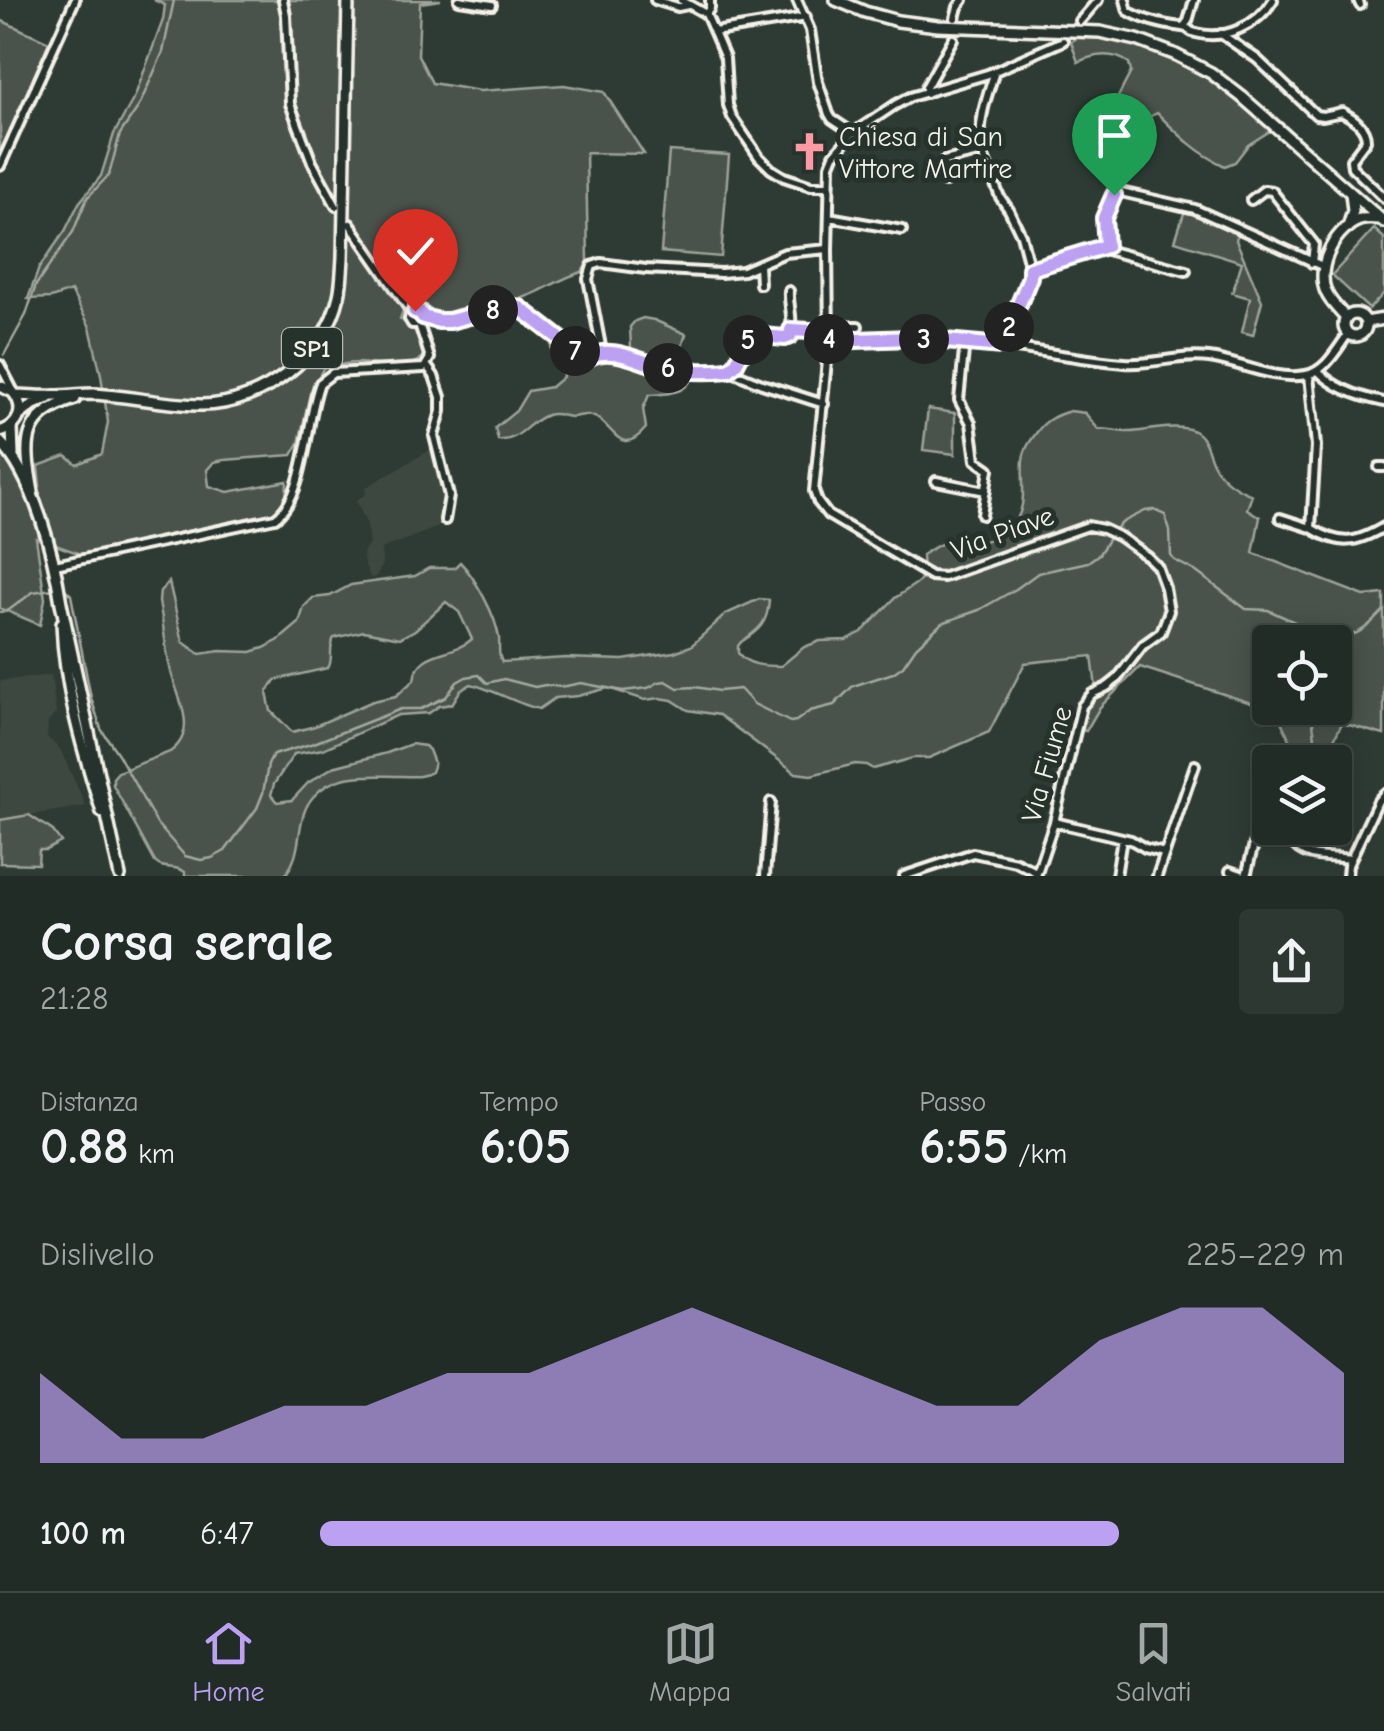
<!DOCTYPE html>
<html lang="it">
<head>
<meta charset="utf-8">
<style>
  :root { --surface:#222c27; --page:#2e3833; --text:#f1f3f6; --muted:#a2a7a7; --line:#3f4844; --accent:#bca0f2 }
  body { margin:0; font-family:"Comic Neue",sans-serif; background:var(--page); color:var(--text); height:100vh; display:flex; flex-direction:column; font-size:38px; white-space:nowrap }
  * { box-sizing:border-box; margin:0 }
  p { font-size:32px; color:var(--muted) }
  .icon { flex:none; width:55px; height:55px; fill:none; stroke:currentColor; stroke-width:2; stroke-linecap:round; stroke-linejoin:round }
  .map { position:relative; height:876px; overflow:hidden }
  .side { display:flex; flex-direction:column; background:var(--surface); flex:1 }
  .side>* { flex:none }
  .tools { position:absolute; left:1252px; top:625px; display:grid; gap:20px }
  .tools a { display:grid; place-items:center; width:100px; height:100px; border-radius:10px; background:var(--surface); box-shadow:0 5px 25px #0003,0 0 0 2px var(--line); font-size:50px }
  .pin { position:absolute; display:grid; place-items:center; width:85px; height:85px; color:#fff; margin:-102px -42px; border-radius:50% 50% 50% 0; rotate:-45deg; box-shadow:0 0 10px #0007 }
  .pin .icon { rotate:45deg }
  .km { position:absolute; width:50px; height:50px; margin:-25px; border-radius:50%; background:#222; color:#fff; font-size:28px; line-height:50px; text-align:center }
  .round { display:grid; place-items:center; flex:none; width:105px; height:105px; border-radius:10px; background:var(--page) }
  .overview { display:flex; align-items:center; justify-content:space-between; height:170px; padding:0 40px }
  h1 { font-size:55px; font-weight:700; line-height:75px }
  .stats { display:grid; grid-template-columns:repeat(3,1fr); gap:15px; height:170px; padding:10px 40px }
  .stats div { display:grid; align-content:center }
  .stats b { font-size:50px; font-weight:700 }
  .stats small { font-size:28px; font-weight:400 }
  .stats p { font-size:28px }
  .chart { height:280px; padding:20px 40px }
  .chart p { display:flex; justify-content:space-between }
  .chart svg { width:100%; height:180px; margin-top:10px; fill:var(--accent); opacity:.7 }
  ul { padding:0 40px; list-style:none; font-size:32px }
  li { display:grid; grid-template-columns:160px 120px 1fr; align-items:center; height:75px }
  li i { height:25px; border-radius:12px; background:var(--accent) }
  .tabs { display:flex; justify-content:space-around; align-items:center; height:140px; border-top:2px solid var(--line); background:var(--surface); font-size:28px; color:var(--muted) }
  .tabs a { display:grid; justify-items:center; gap:5px }
  .tabs .selected { color:var(--accent) }
  .map>svg:first-child { display:block }
</style>
</head>
<body>
<div class="map">
<svg width="1384" height="876" viewBox="0 0 1384 876">
  <rect width="100%" height="100%" fill="#2e3b34"/>
  <filter id="ink" filterUnits="userSpaceOnUse"><feTurbulence type="fractalNoise" baseFrequency=".01" numOctaves="2"/><feDisplacementMap in="SourceGraphic" scale="20" xChannelSelector="R" yChannelSelector="G"/><feConvolveMatrix kernelMatrix="1 2 1 2 8 2 1 2 1" color-interpolation-filters="sRGB"/></filter>
  <g filter="url(#ink)">
    <path fill="#3c4841" d="M430,450L432,456L435,455L445,490V505L441,511V526L381,549L382,563L379,572L375,577L370,578L363,559L364,550L369,545L367,525L356,500L366,494L365,488Z
      M51,675L56,713L48,722L47,737L60,749L86,806L0,820V681Z"/>
    <path fill="#48524c" stroke="#9ea29a" stroke-width="2.5" fill-rule="evenodd" d="M154,0H441L420,3L418,55L432,83L480,91L564,85L604,92L644,154L586,153L588,262L582,272C559,278 539,295 516,300C491,307 462,303 439,317L428,313L400,288H390L404,308L400,319C411,327 424,335 424,350C424,374 372,363 357,363C346,363 335,366 324,367L310,393L299,443L292,455L224,460L214,462L207,470L209,486L228,492L287,481L286,501L276,514L128,545L86,556L36,538L45,599L40,625L0,608V449L24,491L40,486L38,466L66,456L77,464L102,454L108,422L101,375L90,327L71,291L51,298L28,299L39,268L65,231L79,203L101,176L114,134L135,96L163,20L165,5Z
      M0,20L49,42L0,154Z
      M1079,36C1150,39 1224,78 1270,131L1248,145L1235,162L1225,166C1197,153 1179,135 1157,113C1140,123 1128,115 1117,99L1131,72L1129,63C1113,52 1095,54 1078,62L1071,42Z
      M669,151L729,155L721,257L661,252Z
      M1185,210L1238,233L1236,240L1262,301L1253,335L1242,332L1250,298L1232,293L1242,262L1175,241Z
      M1374,229L1384,238V293L1369,309L1332,275Z
      M643,318L654,320L686,334L679,356L698,362C692,392 676,394 649,395L643,409L646,428C617,463 613,417 587,415C581,415 576,417 571,417C562,416 556,412 547,415C528,421 520,442 498,440L495,428L516,411L528,391L551,387L563,377C563,364 551,358 551,346C574,342 570,367 606,355C617,352 622,354 631,347L630,327L635,321Z
      M928,409L955,413V454L923,450Z
      M1070,411L1085,413L1098,429C1109,429 1119,432 1130,432C1147,431 1180,423 1194,431C1207,438 1208,454 1214,465C1222,480 1237,489 1252,495L1247,509L1260,517L1253,553L1364,596L1384,594V735L1342,723L1323,762H1311L1301,746L1290,740L1276,711L1140,667L1100,707L1086,731L1081,730L1076,707L1096,688L1092,656L1025,663L989,732L929,758H913L873,769L866,765L855,764L811,775L796,773L719,715L688,710L672,700L660,698L645,700L608,688L578,696L555,698L539,709C516,704 495,690 471,684L460,691L452,704L439,706L429,713L398,715L323,749L294,754L274,784L271,795L277,802L292,800L308,783L333,767L387,753L411,744L425,746L429,750L434,763L431,772C421,778 413,776 401,776C370,776 335,771 313,797C293,820 306,851 284,876H185V872C175,864 163,871 155,862L113,785V778L118,772L170,752C199,731 178,699 171,672C165,649 164,625 159,602L160,591L169,582L183,642L200,654L220,651L251,652L264,648L279,640L299,623L304,607L313,598L330,596L351,585L415,576L429,568H454L460,562C475,577 496,616 499,638C500,648 497,653 502,662L566,658L623,660L674,652L691,646L726,614L759,599L769,600C768,623 759,630 741,642L738,646V653C748,666 765,666 781,666L804,647L820,641L846,640L862,632L895,598L920,581L923,574L922,555C933,548 945,540 958,539C965,538 967,541 974,541C989,543 1005,534 1015,522C1028,504 1021,480 1023,460C1024,449 1031,440 1037,432C1045,420 1056,415 1070,411ZM446,602L459,612L472,639C453,657 418,648 414,680L396,696L373,701L315,726L292,732L271,711L267,693L275,680L328,668C334,659 328,648 334,638L364,631L400,638L415,630ZM1270,642H1335V708H1270Z
      M29,815L53,831L61,842L46,850H39L38,864L0,863V820Z"/>
    <g fill="none" stroke-linecap="round" stroke-linejoin="round">
      <path stroke="#a4a8a0" stroke-width="2.5" d="M4,355L26,315L36,285L73,232L87,198L109,175L120,134L139,106L163,52L174,0
        M66,590L71,595L91,698L101,729L118,754L157,824L185,856L201,860L212,858L225,851L257,808L263,793L268,765L273,755L314,743L401,709H421L446,697L457,682L466,677L479,675L487,683L504,679L535,687L545,685L561,687L581,683L623,691L648,688L659,682L666,681L678,688L695,687L719,691L740,689L754,704L790,722L796,721L810,711L834,705L853,686L893,673L903,666L916,647L942,623L979,610L1016,589L1038,573L1088,562L1099,554L1113,532L1123,522L1145,511L1154,510L1165,515L1170,531L1171,556L1174,560L1195,571L1246,609L1268,610L1319,633L1318,642
        M0,612L9,610L33,592L53,589
        M1321,633C1353,642 1363,632 1384,610
        M1310,708C1313,725 1318,744 1314,762"/>
      <defs>
        <path id="minor" d="M283,0L286,15L290,104L312,162L336,206
          M459,0L492,5
          M655,0L678,7L688,5
          M681,0L706,14L725,58L728,105L732,117L759,157L771,169L784,177L811,186H829
          M797,0L810,30L818,82L829,114L832,119L853,133
          M1125,0L1128,11C1145,21 1164,25 1182,27C1192,28 1186,31 1196,33C1225,41 1258,25 1273,0
          M1358,0L1360,5
          M706,14L710,8V0
          M955,18L958,7L963,0
          M1080,21L1098,0
          M1184,26L1188,21L1194,0
          M714,32L806,17
          M1221,34L1257,59L1316,115L1323,116L1342,112C1353,118 1366,126 1366,140L1351,160L1352,167L1384,198
          M926,93V87L953,39
          M982,152C977,123 986,99 995,71
          M0,166L75,0
          M945,182L944,161L982,152L1000,197L1009,210L1021,235L1030,269L1029,277L1002,345
          M1251,200L1264,190L1272,191L1314,244L1312,263
          M829,217L902,230
          M350,224L412,313
          M1105,246C1106,227 1100,203 1121,192L1195,209L1322,266
          M759,264L760,284
          M1030,269L1105,246L1110,251L1186,271
          M789,291C788,305 793,314 791,329
          M424,317L439,321H450L507,306L519,308L577,353L590,357L599,352L601,346L588,279L592,266L601,263L646,269L721,273L743,271L785,253L828,249
          M842,326H858
          M829,341C875,340 920,338 966,342C1020,346 1072,359 1125,363C1153,365 1181,354 1209,358C1240,362 1274,381 1306,375C1326,371 1337,349 1348,334
          M965,341L959,400L971,423L976,460L989,469L982,515
          M599,352C622,355 641,363 663,368C685,372 707,372 729,371L736,364L751,335L785,338L789,335L791,329L829,332
          M0,365L13,390
          M427,366L434,376L441,397V411L434,436L449,496L445,520
          M730,371L762,384L824,404
          M1318,371C1335,389 1360,397 1384,402
          M1309,375L1316,446L1311,528C1340,546 1355,544 1384,527
          M1379,467H1384
          M936,481L986,491
          M1280,518L1311,528
          M55,565L275,518C306,498 306,418 320,383L333,373L424,368L430,358L419,324L422,321V315L415,311L410,315L409,319L412,324H419
          M1054,822L1131,840L1145,848L1164,853
          M1282,828C1300,862 1317,855 1351,859
          M1230,871L1244,876
          M765,876L771,802
          M904,876L973,853L1016,862L1036,872
          M1036,876L1054,822L1082,706L1092,694L1107,687L1116,680L1143,645L1161,632L1169,611L1165,588L1157,566L1148,557L1120,537L1103,529L1088,526L944,577L931,576L828,515L818,502L814,491L829,341L828,249L830,165L834,155L853,133L895,105L910,97L988,74L1063,41
          M1116,876L1122,838
          M1157,876L1195,765
          M1246,876L1254,844L1260,836L1273,832L1276,828
          M1347,876L1348,865L1378,801L1384,794"/>
        <path id="major" d="M836,0L865,12L898,21L938,26L1100,32L1137,40L1174,54L1211,73L1242,97L1384,222
          M1348,227L1353,211L1351,193
          M1344 325a11 11 0 1 1 22 0a11 11 0 1 1-22 0Z
          M1346,318C1339,310 1330,302 1326,292C1315,267 1336,225 1363,219C1369,218 1374,219 1380,219
          M1366,322L1384,319
          M0,386L13,392C26,408 20,426 0,432
          M16,395C29,395 42,397 55,396C68,396 81,394 94,394C130,396 166,405 202,405C262,405 326,355 339,296C342,284 342,270 343,258L348,0
          M20,415L34,404L48,398
          M12,427L13,455
          M0,442C34,476 54,556 61,603L120,876
          M33,492C24,443 21,416 75,399
          M62,623C64,688 83,751 102,812"/>
      </defs>
      <use href="#minor" stroke="#f4f1e8" stroke-width="14"/>
      <use href="#major" stroke="#f4f1e8" stroke-width="16"/>
      <use href="#minor" stroke="#26332d" stroke-width="6"/>
      <use href="#major" stroke="#26332d" stroke-width="9"/>
    </g>
  </g>
  <g fill="none" stroke-linecap="round" stroke-linejoin="round" filter="url(#ink)">
    <defs>
      <path id="route" d="M415,311L420,312L423,317L439,321H450L507,306L520,308L578,353L590,357C612,344 643,364 666,368C687,372 708,372 729,370L736,364L751,335L785,338L790,336L791,330L829,332V341L911,338L1002,346L1030,277V269L1106,246L1104,218L1114,195"/>
    </defs>
    <use href="#route" stroke="#fff" stroke-width="20"/>
    <use href="#route" stroke="#bca0f2" stroke-width="12"/>
  </g>
  <defs>
    <symbol id="church-bare" viewBox="-9 -9 18 18"><path d="M-1.2-6h2.4v3.5h3.3v2.4h-3.3V6h-2.4V-.1h-3.3v-2.4h3.3Z" fill="#ff9aa2" stroke="#26332d" stroke-width="2.5" paint-order="stroke"/></symbol>
  </defs>
  <g fill-rule="evenodd">
    <use href="#church-bare" x="782" y="124" width="55" height="55"/>
  </g>
  <g text-anchor="middle" stroke-width="10" stroke-linejoin="round" paint-order="stroke">
    <rect fill="#26332d" stroke="#b6b8b0" stroke-width="2.5" x="282" y="328" width="60" height="40" rx="8"/>
    <g font-size="25" font-weight="bold" fill="#f4f1e8">
      <text x="312" y="357">SP1</text>
    </g>
    <g font-size="28" fill="#f4f1e8" stroke="#26332d" text-anchor="start">
      <text x="839" y="146">Chiesa di San<tspan x="839" dy="32">Vittore Martire</tspan></text>
    </g>
    <g font-size="28" fill="#f4f1e8" stroke="#26332d">
      <text transform="translate(1002 532) rotate(-20)" y="10">Via Piave</text>
      <text transform="translate(1046 764) rotate(-74)" y="10">Via Fiume</text>
    </g>
  </g>
</svg>
<div class="tools">
<a><svg class="icon" aria-label="locate" viewBox="0 0 24 24"><circle cx="12" cy="12" r="6"/><path d="M12 2v4M12 18v4M2 12h4M18 12h4"/></svg></a>
<a><svg class="icon" aria-label="layers" viewBox="0 0 24 24"><path d="M12 4l9 5-9 5-9-5zM3 14l9 5 9-5"/></svg></a>
</div>
<div class="pin" style="left:1114px;top:195px;background:#1e9e55"><svg class="icon" aria-label="arrive" viewBox="0 0 24 24"><path d="M6 21V4h12l-3 4 3 4H6"/></svg></div>
<div class="pin" style="left:415px;top:311px;background:#d93025"><svg class="icon" aria-label="check" viewBox="0 0 24 24"><path d="M5 12l5 5 9-10"/></svg></div>
<b class="km" style="left:1009px;top:327px">2</b>
<b class="km" style="left:924px;top:339px">3</b>
<b class="km" style="left:829px;top:339px">4</b>
<b class="km" style="left:748px;top:340px">5</b>
<b class="km" style="left:668px;top:368px">6</b>
<b class="km" style="left:575px;top:351px">7</b>
<b class="km" style="left:493px;top:310px">8</b>
</div>
<section class="side">
<div class="overview"><div><h1>Corsa serale</h1><p>21:28</p></div><a class="round"><svg class="icon" aria-label="share" viewBox="0 0 24 24"><path d="M12 15V3M7 8l5-5 5 5M5 13v7h14v-7"/></svg></a></div>
<div class="stats">
<div><p>Distanza</p><b>0.88<small> km</small></b></div>
<div><p>Tempo</p><b>6:05</b></div>
<div><p>Passo</p><b>6:55<small> /km</small></b></div>
</div>
<div class="chart"><p><span>Dislivello</span>225–229 m</p>
<svg viewBox="0 0 160 44" preserveAspectRatio="none"><path d="M0 44V22L10 38L20 38L30 30L40 30L50 22L60 22L70 14L80 6L90 14L100 22L110 30L120 30L130 14L140 6L150 6L160 22V44z"/></svg>
</div>
<ul>
<li><b>100 m</b>6:47<i style="width:78%"></i></li>
</ul>
</section>
<nav class="tabs">
<a class="selected"><svg class="icon" aria-label="home" viewBox="0 0 24 24"><path d="M3 11l9-7 9 7M6 9v11h12V9"/></svg>Home</a>
<a><svg class="icon" aria-label="map" viewBox="0 0 24 24"><path d="M3 6l6-2 6 2 6-2v14l-6 2-6-2-6 2zM9 4v14M15 6v14"/></svg>Mappa</a>
<a><svg class="icon" aria-label="saved" viewBox="0 0 24 24"><path d="M7 4h10v16l-5-4-5 4z"/></svg>Salvati</a>
</nav>
</body>
</html>
